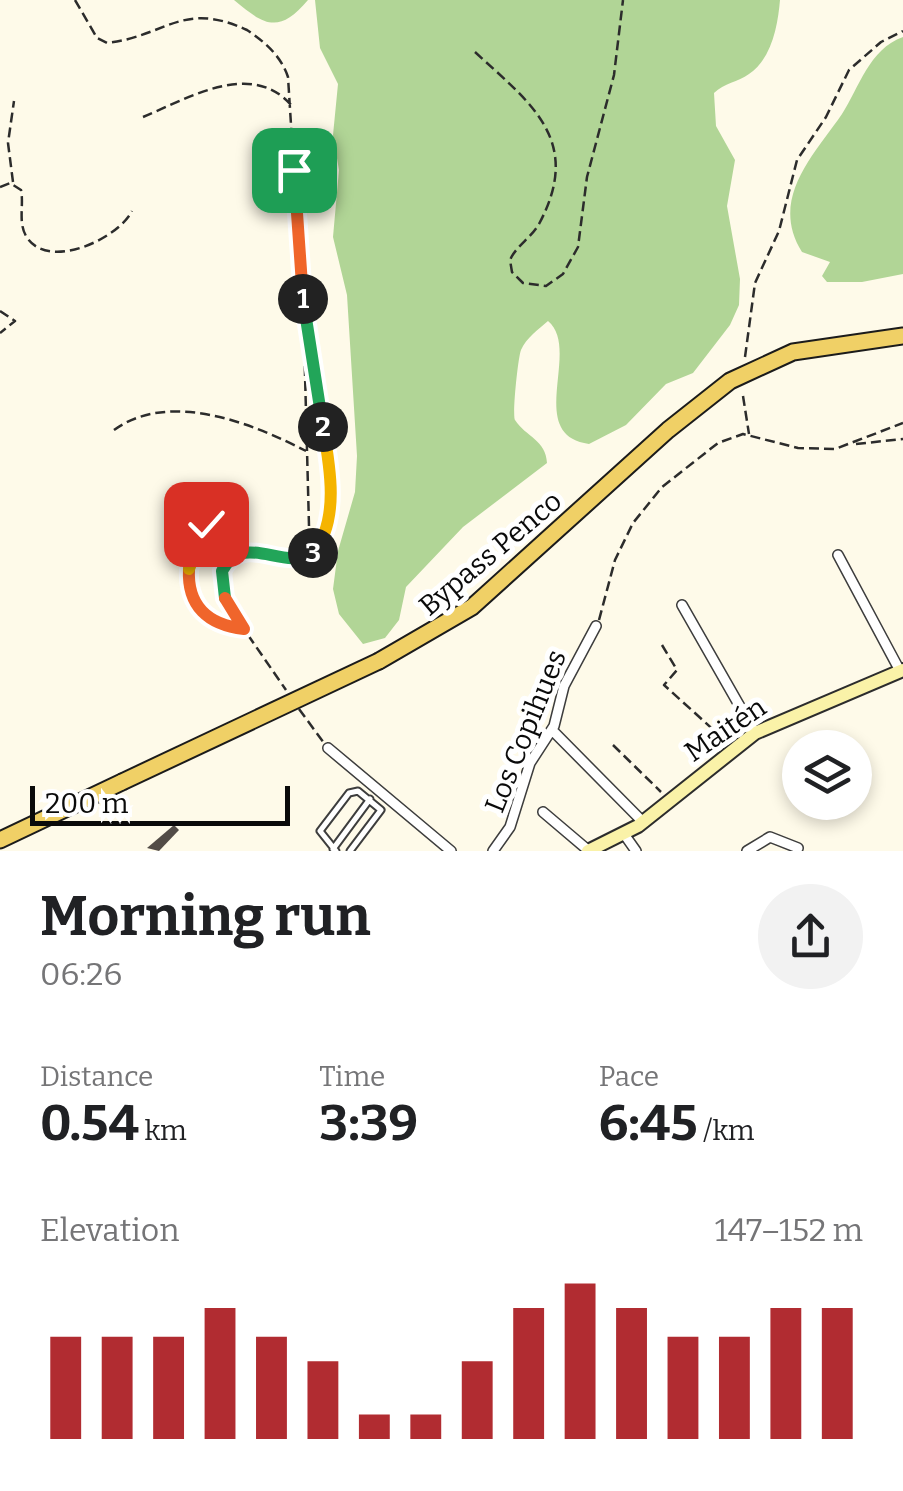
<!DOCTYPE html>
<html lang="en">
<head>
<meta charset="utf-8">
<style>
  :root { --surface:#fff; --page:#f2f2f2; --text:#202124; --muted:#757577; --accent:#b12c31 }
  body { margin:0; font-family:Bitter,serif; background:var(--page); color:var(--text); height:100vh; display:flex; flex-direction:column; font-size:38px; white-space:nowrap }
  * { box-sizing:border-box; margin:0 }
  p { font-size:32px; color:var(--muted) }
  .icon { flex:none; width:55px; height:55px; fill:none; stroke:currentColor; stroke-width:2; stroke-linecap:round; stroke-linejoin:round }
  .map { position:relative; height:851px; overflow:hidden }
  .panel { display:flex; flex-direction:column; background:var(--surface); flex:1 }
  .panel>* { flex:none }
  .buttons { position:absolute; left:782px; top:730px; display:grid; gap:20px }
  .buttons a { display:grid; place-items:center; width:90px; height:90px; border-radius:50%; background:var(--surface); box-shadow:0 5px 15px #0003; font-size:50px }
  .scale { position:absolute; left:30px; bottom:25px; width:260px; box-sizing:border-box; padding-left:10px; border:5px solid #0a0a0a; border-top:0; font-size:28px; line-height:35px; white-space:nowrap; color:#0a0a0a; -webkit-text-stroke:8px #fff; paint-order:stroke }
  .pin { position:absolute; display:grid; place-items:center; width:85px; height:85px; color:#fff; margin:-42px; border-radius:20px; box-shadow:0 5px 15px #0006 }
  .km { position:absolute; width:50px; height:50px; margin:-25px; border-radius:50%; background:#222; color:#fff; font-size:28px; line-height:50px; text-align:center }
  .round { display:grid; place-items:center; flex:none; width:105px; height:105px; border-radius:52px; background:var(--page) }
  .overview { display:flex; align-items:center; justify-content:space-between; height:170px; padding:0 40px }
  h1 { font-size:55px; font-weight:700; line-height:75px }
  .metrics { display:grid; grid-template-columns:repeat(3,1fr); gap:15px; height:170px; padding:10px 40px }
  .metrics div { display:grid; align-content:center }
  .metrics b { font-size:50px; font-weight:700 }
  .metrics small { font-size:28px; font-weight:400 }
  .metrics p { font-size:28px }
  .chart { height:280px; padding:20px 40px }
  .chart p { display:flex; justify-content:space-between }
  .chart svg { width:100%; height:180px; margin-top:10px; stroke:var(--accent); stroke-width:6 }
  .map>svg:first-child { display:block }
</style>
</head>
<body>
<div class="map">
<svg width="903" height="851" viewBox="0 0 903 851">
  <rect width="100%" height="100%" fill="#fefae9"/>
  <path fill="#b1d596" d="M234,0H308C279,34 265,26 234,0Z
    M315,0H780C778,24 772,59 749,74C738,82 724,83 714,93L716,126L735,160L727,206L740,279L739,305L730,325L693,373L666,384L626,425L589,444C524,435 582,349 548,321C539,329 526,338 521,350C518,357 512,416 515,420C526,437 546,440 547,463L463,527L406,587L399,620L385,638L363,644L339,614L333,589L338,551L355,492L357,456L347,295L333,237L339,170L333,135L338,84L320,48Z
    M903,37V274L862,282H827L822,276L830,262L802,252C769,199 813,156 842,114C859,88 869,49 903,37Z"/>
  <path fill="#524c47" d="M174,825L179,830L159,851L147,848Z"/>
  <g fill="none" stroke-linecap="round" stroke-linejoin="round">
    <defs>
      <path id="service" d="M238,501C193,502 152,618 244,629
        M333,849L370,799
        M336,851L320,831L349,793L358,791L381,810L350,851"/>
      <path id="minor" d="M838,555L900,671
        M682,605L755,733
        M552,730L643,822
        M328,748L451,851
        M543,812L589,851
        M624,834L636,851
        M493,851L510,827L530,763L554,726L564,686L596,626
        M747,851L770,837L798,848"/>
      <path id="secondary" d="M588,851L638,826L755,733L903,670"/>
      <path id="primary" d="M379,661L472,607L668,430L730,381L793,352L903,336
        M0,840L122,782"/>
    </defs>
    <use href="#service" stroke="#3d3d3d" stroke-width="9"/>
    <use href="#minor" stroke="#3d3d3d" stroke-width="12"/>
    <use href="#secondary" stroke="#2c2c2c" stroke-width="16"/>
    <use href="#primary" stroke="#1b1b1b" stroke-width="19"/>
    <path stroke="#2c2c2c" stroke-width="2.5" stroke-dasharray="10 5" stroke-linecap="butt" d="M75,0L97,38L107,43C167,36 182,0 247,30C265,42 281,56 288,77L303,315L329,473L328,524L317,547L305,558C275,564 255,542 227,562L221,584L238,620
      M475,52C530,103 584,140 539,224C531,238 516,246 510,260L512,272L523,283L546,286L563,274L578,247L587,177L614,75L623,0
      M143,117C189,98 252,59 292,106
      M13,182L8,143L14,101
      M0,187L10,183L21,190C24,205 18,222 26,236C47,272 118,239 132,211
      M0,311L15,321L0,333
      M304,336L309,526
      M745,357L755,283L779,231L797,160L826,117L849,70L881,42L903,31
      M743,396L749,434
      M114,430C169,390 252,423 306,451
      M856,444L903,439
      M599,620L615,560L633,523L662,487L718,443L743,434L798,448L835,449L903,423
      M248,635L286,690
      M662,645L677,670L664,685L728,743
      M299,709L324,743
      M613,745L661,792"/>
    <use href="#service" stroke="#fff" stroke-width="5"/>
    <use href="#minor" stroke="#fff" stroke-width="9"/>
    <use href="#secondary" stroke="#faf2a8" stroke-width="12"/>
    <use href="#primary" stroke="#f0d066" stroke-width="15"/>
    <defs>
      <path id="primary-bridge" d="M122,782L379,661"/>
    </defs>
    <use href="#primary-bridge" stroke="#1b1b1b" stroke-width="19" stroke-linecap="butt"/>
    <use href="#primary-bridge" stroke="#f0d066" stroke-width="15"/>
  </g>
  <g fill="none" stroke-linecap="round" stroke-linejoin="round">
    <defs>
      <path id="split-1" d="M294,170L303,299"/>
      <path id="split-2" d="M303,299L323,427"/>
      <path id="split-3" d="M313,553C340,521 330,466 323,427"/>
      <path id="split-4" d="M225,598L222,571C244,530 282,572 313,553"/>
      <path id="split-5" d="M189,569C187,606 208,625 244,629L225,598"/>
      <path id="split-6" d="M189,569L206,524"/>
    </defs>
    <use href="#split-1" stroke="#fff" stroke-width="20"/>
    <use href="#split-2" stroke="#fff" stroke-width="20"/>
    <use href="#split-3" stroke="#fff" stroke-width="20"/>
    <use href="#split-4" stroke="#fff" stroke-width="20"/>
    <use href="#split-5" stroke="#fff" stroke-width="20"/>
    <use href="#split-6" stroke="#fff" stroke-width="20"/>
    <use href="#split-1" stroke="#f0652b" stroke-width="12"/>
    <use href="#split-2" stroke="#22a559" stroke-width="12"/>
    <use href="#split-3" stroke="#f5b400" stroke-width="12"/>
    <use href="#split-4" stroke="#22a559" stroke-width="12"/>
    <use href="#split-5" stroke="#f0652b" stroke-width="12"/>
    <use href="#split-6" stroke="#f5b400" stroke-width="12"/>
  </g>
  <g text-anchor="middle" stroke-width="10" stroke-linejoin="round" paint-order="stroke">
    <g font-size="28" fill="#0a0a0a" stroke="#fff">
      <text transform="translate(490 553) rotate(-40)" y="10">Bypass Penco</text>
      <text transform="translate(725 729) rotate(-34)" y="10">Maitén</text>
      <text transform="translate(525 731) rotate(-68)" y="10">Los Copihues</text>
    </g>
  </g>
</svg>
<div class="buttons">
<a><svg class="icon" aria-label="layers" viewBox="0 0 24 24"><path d="M12 4l9 5-9 5-9-5zM3 14l9 5 9-5"/></svg></a>
</div>
<div class="scale">200 m</div>
<div class="pin" style="left:294px;top:170px;background:#1e9e55"><svg class="icon" aria-label="arrive" viewBox="0 0 24 24"><path d="M6 21V4h12l-3 4 3 4H6"/></svg></div>
<div class="pin" style="left:206px;top:524px;background:#d93025"><svg class="icon" aria-label="check" viewBox="0 0 24 24"><path d="M5 12l5 5 9-10"/></svg></div>
<b class="km" style="left:303px;top:299px">1</b>
<b class="km" style="left:323px;top:427px">2</b>
<b class="km" style="left:313px;top:553px">3</b>
</div>
<section class="panel">
<div class="overview"><div><h1>Morning run</h1><p>06:26</p></div><a class="round"><svg class="icon" aria-label="share" viewBox="0 0 24 24"><path d="M12 15V3M7 8l5-5 5 5M5 13v7h14v-7"/></svg></a></div>
<div class="metrics">
<div><p>Distance</p><b>0.54<small> km</small></b></div>
<div><p>Time</p><b>3:39</b></div>
<div><p>Pace</p><b>6:45<small> /km</small></b></div>
</div>
<div class="chart"><p><span>Elevation</span>147–152 m</p>
<svg viewBox="0 0 160 44" preserveAspectRatio="none"><path d="M5 44V19M15 44V19M25 44V19M35 44V12M45 44V19M55 44V25M65 44V38M75 44V38M85 44V25M95 44V12M105 44V6M115 44V12M125 44V19M135 44V19M145 44V12M155 44V12"/></svg>
</div>
</section>
</body>
</html>
